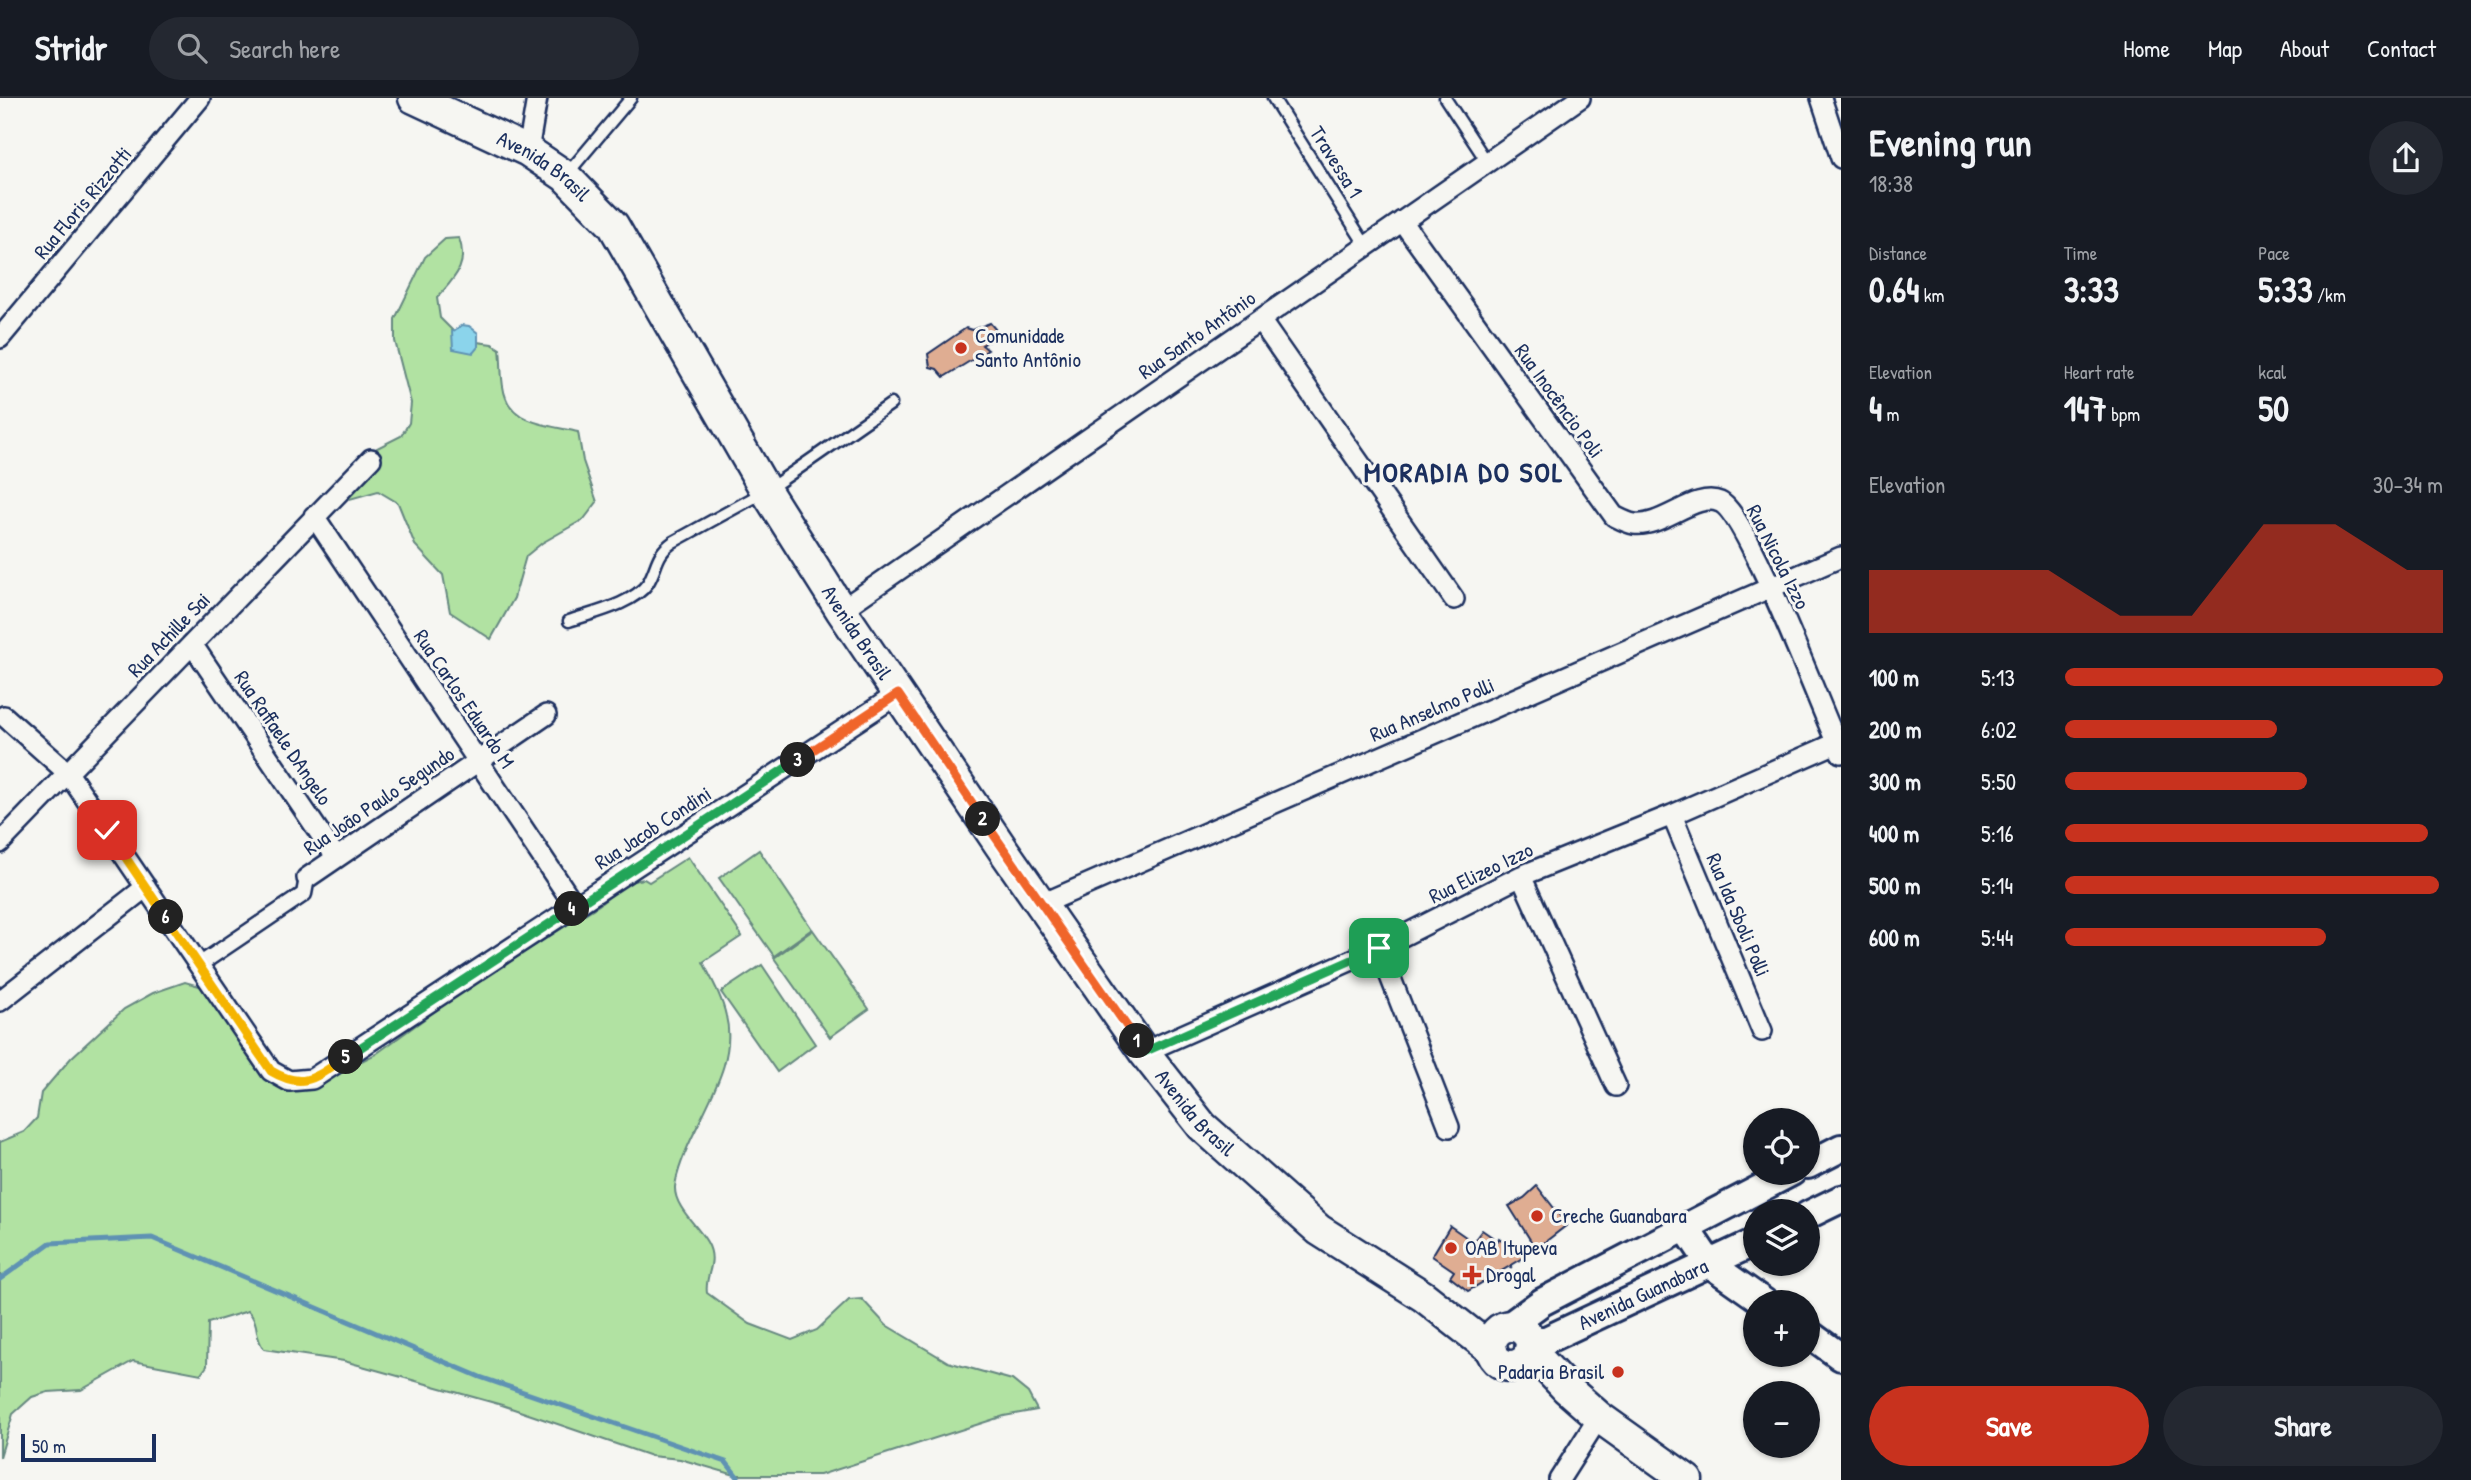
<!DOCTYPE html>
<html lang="en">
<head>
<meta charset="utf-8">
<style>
  :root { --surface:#171b24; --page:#242831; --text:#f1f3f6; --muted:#9ea1a6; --line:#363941; --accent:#c8321e }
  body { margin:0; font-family:"Patrick Hand",sans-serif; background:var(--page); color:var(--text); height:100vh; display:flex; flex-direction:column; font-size:26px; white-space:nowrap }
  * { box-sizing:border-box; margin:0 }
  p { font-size:23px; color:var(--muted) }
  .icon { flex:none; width:38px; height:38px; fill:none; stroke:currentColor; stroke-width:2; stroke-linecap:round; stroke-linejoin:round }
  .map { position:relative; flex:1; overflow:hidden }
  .details { display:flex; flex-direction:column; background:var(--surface); width:630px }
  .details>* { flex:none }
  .fabs { position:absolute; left:1743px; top:1010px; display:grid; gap:14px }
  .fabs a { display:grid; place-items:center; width:77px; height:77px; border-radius:50%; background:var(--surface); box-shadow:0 2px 5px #0004; font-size:35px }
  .scale { position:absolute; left:21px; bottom:18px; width:135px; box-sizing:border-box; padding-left:7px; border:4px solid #1b2f5e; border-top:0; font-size:19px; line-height:24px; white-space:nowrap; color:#1b2f5e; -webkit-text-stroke:5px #f6f6f2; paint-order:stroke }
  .pin { position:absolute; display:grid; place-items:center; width:60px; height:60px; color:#fff; margin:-30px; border-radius:14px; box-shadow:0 4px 10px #0006 }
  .km { position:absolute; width:35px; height:35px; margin:-18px; border-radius:50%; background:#222; color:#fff; font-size:19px; line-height:35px; text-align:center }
  .round { display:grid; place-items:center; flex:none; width:74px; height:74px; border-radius:37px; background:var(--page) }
  .overview { display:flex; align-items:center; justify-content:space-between; height:119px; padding:0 28px }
  h1 { font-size:38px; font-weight:800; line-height:52px }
  .stats { display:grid; grid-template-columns:repeat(3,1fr); gap:10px; height:119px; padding:7px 28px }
  .stats div { display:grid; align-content:center }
  .stats b { font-size:35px; font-weight:800 }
  .stats small { font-size:19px; font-weight:400 }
  .stats p { font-size:19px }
  .chart { height:196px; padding:14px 28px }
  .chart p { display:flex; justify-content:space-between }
  .chart svg { width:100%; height:126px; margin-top:7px; fill:var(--accent); opacity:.7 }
  .primary-button { display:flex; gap:14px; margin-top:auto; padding:14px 28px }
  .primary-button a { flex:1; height:80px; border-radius:42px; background:var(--accent); color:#fff; font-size:28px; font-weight:800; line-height:80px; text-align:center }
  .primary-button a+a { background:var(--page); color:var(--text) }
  ul { padding:0 28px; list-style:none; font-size:23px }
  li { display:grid; grid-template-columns:112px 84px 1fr; align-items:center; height:52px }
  li i { height:18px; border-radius:9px; background:var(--accent) }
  header { display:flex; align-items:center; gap:42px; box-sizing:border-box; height:98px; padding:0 35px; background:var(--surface); border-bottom:2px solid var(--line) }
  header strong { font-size:33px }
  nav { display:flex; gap:38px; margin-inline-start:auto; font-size:24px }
  .search { width:490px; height:63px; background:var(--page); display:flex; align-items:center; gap:18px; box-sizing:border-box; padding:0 24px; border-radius:38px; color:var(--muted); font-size:26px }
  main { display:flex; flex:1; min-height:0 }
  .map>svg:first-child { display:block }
</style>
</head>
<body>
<header>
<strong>Stridr</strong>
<div class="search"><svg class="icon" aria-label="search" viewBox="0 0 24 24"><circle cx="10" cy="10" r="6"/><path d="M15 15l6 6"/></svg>Search here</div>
<nav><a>Home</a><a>Map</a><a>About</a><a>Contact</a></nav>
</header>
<main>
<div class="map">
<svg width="1841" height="1382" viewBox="0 0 1841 1382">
  <rect width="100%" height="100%" fill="#f6f6f2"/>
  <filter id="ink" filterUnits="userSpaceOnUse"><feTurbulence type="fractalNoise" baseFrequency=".0143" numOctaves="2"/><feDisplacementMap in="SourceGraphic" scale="14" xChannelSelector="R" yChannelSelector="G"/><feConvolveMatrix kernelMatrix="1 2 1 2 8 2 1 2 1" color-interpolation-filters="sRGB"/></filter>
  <g filter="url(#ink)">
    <path fill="#b1e2a2" stroke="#668880" stroke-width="2" d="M459,140C469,168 454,180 437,200L440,220L462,242L492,246L500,251C502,266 500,286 506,300C516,327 555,328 578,334L583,363L597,404L584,421L542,445L526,458L514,500L491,541L450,514L443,477L415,447L398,405L378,393L350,401L343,395L377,350L401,338L409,325L411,305L395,243V221L425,159L445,141Z
      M759,752L812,831L774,858L719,780Z
      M688,759L742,838L703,864C712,882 722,899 726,918C736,957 713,995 697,1029C689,1045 677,1071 675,1089C674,1109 698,1128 707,1144C719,1165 704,1177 707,1195L750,1226L792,1242L817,1232L849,1202L862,1201L886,1227L948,1264L1012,1282L1028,1295L1037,1312L1004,1318L820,1377H735L680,1361L651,1358L502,1307L344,1263L264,1251C253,1238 261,1226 248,1213L208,1225L207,1268L201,1276L133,1263L81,1292L48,1294L32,1299L13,1316L0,1359V1044L24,1034L37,1020L41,995L71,960L124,911L153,895L185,884L203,889L275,982L309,989L376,956L467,890L599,807L628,784L644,781L649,784Z
      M813,832L869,911L830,939L774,860Z
      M762,867L815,946L777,974L721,894Z"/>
    <path fill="#8bd4eb" stroke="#5e92b3" stroke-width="2" d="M462,227L469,228L478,235V249L473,255L453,251L452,234Z"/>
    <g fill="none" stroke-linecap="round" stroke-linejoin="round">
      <path stroke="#5e92b3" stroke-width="5" d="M0,1181L50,1145L152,1140L480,1279L726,1364L740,1382"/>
    </g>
    <path fill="#dfad92" stroke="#1b2f5e" stroke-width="2" d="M990,225L996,232L994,240L982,247L988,252L944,279L937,271L930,269L928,256L966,230L972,232Z
      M1537,1088L1567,1127L1536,1151L1509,1108L1524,1100Z
      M1450,1128L1473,1144L1482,1132L1498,1143L1499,1140L1525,1159L1468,1193L1450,1179L1454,1173L1432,1158Z"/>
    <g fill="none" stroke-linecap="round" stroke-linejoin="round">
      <defs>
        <path id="service" d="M1273,0L1366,148
          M1445,0L1487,64
          M568,75L631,0
          M569,523C592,515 634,506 648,485C658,468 655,457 673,444L766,393L891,306"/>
        <path id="pedestrian" d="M199,867L304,796L307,780"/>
        <path id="minor" d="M1821,0L1841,60
          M528,53L537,0
          M1402,123L1614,418C1620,421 1627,425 1634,426C1662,430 1696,393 1720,404C1748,416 1822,615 1841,655
          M1260,222L1454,501
          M0,240L200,0
          M314,418L575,808
          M841,512L1580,0
          M192,546L336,759
          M4,618L68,675L271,973L289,983L312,981L898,596
          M1672,717L1762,933
          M0,745L371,361
          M1521,778L1616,988
          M307,780L546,617
          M1042,806L1841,459
          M1379,850L1449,1029
          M0,903L146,789
          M1144,954L1379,850L1521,778L1672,717L1841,643
          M1559,1382L1599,1319"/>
        <g id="secondary">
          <path d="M1808,1067L1841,1050"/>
          <path d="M1808,1117L1841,1101"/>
          <path d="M1685,1129L1710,1166L1764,1204"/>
          <path d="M1509,1228L1542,1204L1792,1074"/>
          <path d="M1808,1235L1841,1259"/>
          <path id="s1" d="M1531,1249L1755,1144"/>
        </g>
        <g id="primary">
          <path id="s2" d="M414,0L528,53L565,78L613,127L766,393L841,512L1004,753L1144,954L1202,1028L1319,1132L1423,1198L1492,1252"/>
          <circle cx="1511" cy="1248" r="20"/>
          <path d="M1530,1252L1566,1290L1599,1319L1687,1382"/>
        </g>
      </defs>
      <use href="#service" stroke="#1b2f5e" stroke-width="15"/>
      <use href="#pedestrian" stroke="#1b2f5e" stroke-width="19"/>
      <use href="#minor" stroke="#1b2f5e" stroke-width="24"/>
      <use href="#secondary" stroke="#1b2f5e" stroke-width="32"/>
      <use href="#primary" stroke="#1b2f5e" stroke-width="35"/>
      <path stroke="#1b2f5e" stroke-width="3.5" stroke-dasharray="2 5" stroke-linecap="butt" d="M1510,1169L1530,1185"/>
      <use href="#service" stroke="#f6f6f2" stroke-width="10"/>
      <use href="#pedestrian" stroke="#f6f6f2" stroke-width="14"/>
      <use href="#minor" stroke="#f6f6f2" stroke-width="19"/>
      <use href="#secondary" stroke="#f6f6f2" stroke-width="26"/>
      <use href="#primary" stroke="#f6f6f2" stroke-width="30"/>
    </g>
  </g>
  <g fill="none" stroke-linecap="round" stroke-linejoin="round" filter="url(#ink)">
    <defs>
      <path id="split-1" d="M1137,943L1144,954L1379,850"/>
      <path id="split-2" d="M983,721L1137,943"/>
      <path id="split-3" d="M798,662L898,596L983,721"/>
      <path id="split-4" d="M572,811L798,662"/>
      <path id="split-5" d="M346,959L572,811"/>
      <path id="split-6" d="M166,819L271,973C305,993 317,978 346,959"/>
      <path id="split-7" d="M107,732L166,819"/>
    </defs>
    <use href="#split-1" stroke="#fff" stroke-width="14"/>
    <use href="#split-2" stroke="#fff" stroke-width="14"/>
    <use href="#split-3" stroke="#fff" stroke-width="14"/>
    <use href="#split-4" stroke="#fff" stroke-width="14"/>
    <use href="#split-5" stroke="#fff" stroke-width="14"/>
    <use href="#split-6" stroke="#fff" stroke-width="14"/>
    <use href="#split-7" stroke="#fff" stroke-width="14"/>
    <use href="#split-1" stroke="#22a559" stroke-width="9"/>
    <use href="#split-2" stroke="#f0652b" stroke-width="9"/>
    <use href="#split-3" stroke="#f0652b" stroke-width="9"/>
    <use href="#split-4" stroke="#22a559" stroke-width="9"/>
    <use href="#split-5" stroke="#22a559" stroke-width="9"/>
    <use href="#split-6" stroke="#f5b400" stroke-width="9"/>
    <use href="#split-7" stroke="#f5b400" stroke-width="9"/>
  </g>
  <g fill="#c8321e" stroke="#f6f6f2" stroke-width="2.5">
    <circle cx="961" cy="250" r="7"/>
    <circle cx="1537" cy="1118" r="7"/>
    <circle cx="1451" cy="1150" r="7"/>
    <path d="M1468.5 1166.5h7v7h7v7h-7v7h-7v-7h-7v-7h7z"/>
    <circle cx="1618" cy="1274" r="7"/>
  </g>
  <g text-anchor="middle" stroke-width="6" stroke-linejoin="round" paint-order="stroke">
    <g font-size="21" fill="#1b2f5e" stroke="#f6f6f2">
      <text transform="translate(1336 64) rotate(58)" y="7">Travessa 1</text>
      <text dy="7" stroke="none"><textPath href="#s2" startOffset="147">Avenida Brasil</textPath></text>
      <text transform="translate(83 105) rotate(-50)" y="7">Rua Floris Rizzotti</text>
      <text transform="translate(1197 237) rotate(-35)" y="7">Rua Santo Antônio</text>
      <text transform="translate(1559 303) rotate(54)" y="7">Rua Inocêncio Poli</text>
      <text transform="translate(1778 459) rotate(63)" y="7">Rua Nicola Izzo</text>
      <text dy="7" stroke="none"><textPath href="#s2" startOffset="714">Avenida Brasil</textPath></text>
      <text transform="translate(169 537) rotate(-46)" y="7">Rua Achille Sai</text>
      <text transform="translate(464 601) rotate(56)" y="7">Rua Carlos Eduardo M</text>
      <text transform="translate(1432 612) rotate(-23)" y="7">Rua Anselmo Polli</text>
      <text transform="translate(283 640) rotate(56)" y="7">Rua Raffaele DAngelo</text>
      <text transform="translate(379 703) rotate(-34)" y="7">Rua João Paulo Segundo</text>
      <text transform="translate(653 730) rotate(-33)" y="7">Rua Jacob Condini</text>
      <text transform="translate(1481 775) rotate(-26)" y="7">Rua Elizeo Izzo</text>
      <text transform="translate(1738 817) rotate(67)" y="7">Rua Ida Sboli Polli</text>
      <text dy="7" stroke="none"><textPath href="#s2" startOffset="1302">Avenida Brasil</textPath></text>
      <text dy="7" stroke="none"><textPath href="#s1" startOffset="124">Avenida Guanabara</textPath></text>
    </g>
    <g font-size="21" fill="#1b2f5e" stroke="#f6f6f2" text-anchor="start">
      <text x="975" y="245">Comunidade<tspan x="975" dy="24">Santo Antônio</tspan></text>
      <text x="1551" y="1125">Creche Guanabara</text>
      <text x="1465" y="1157">OAB Itupeva</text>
      <text x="1486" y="1184">Drogal</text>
      <text x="1604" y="1281" text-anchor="end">Padaria Brasil</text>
    </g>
    <g font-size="28" font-weight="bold" letter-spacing="2" fill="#1b2f5e" stroke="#f6f6f2">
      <text x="1464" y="384">MORADIA DO SOL</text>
    </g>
  </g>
</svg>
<div class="fabs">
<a><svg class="icon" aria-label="locate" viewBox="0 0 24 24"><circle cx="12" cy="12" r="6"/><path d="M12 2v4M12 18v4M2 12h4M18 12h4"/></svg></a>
<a><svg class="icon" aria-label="layers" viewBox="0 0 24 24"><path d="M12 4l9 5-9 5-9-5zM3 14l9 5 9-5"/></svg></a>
<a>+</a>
<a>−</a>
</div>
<div class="scale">50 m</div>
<div class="pin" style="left:1379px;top:850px;background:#1e9e55"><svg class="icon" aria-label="arrive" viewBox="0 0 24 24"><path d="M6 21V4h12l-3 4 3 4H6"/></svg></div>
<div class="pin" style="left:107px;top:732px;background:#d93025"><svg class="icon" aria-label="check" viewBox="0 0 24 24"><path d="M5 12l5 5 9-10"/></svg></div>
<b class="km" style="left:1137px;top:943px">1</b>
<b class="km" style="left:983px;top:721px">2</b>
<b class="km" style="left:798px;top:662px">3</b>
<b class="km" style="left:572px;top:811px">4</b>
<b class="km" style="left:346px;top:959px">5</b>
<b class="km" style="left:166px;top:819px">6</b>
</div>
<section class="details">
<div class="overview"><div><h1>Evening run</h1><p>18:38</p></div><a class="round"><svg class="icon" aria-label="share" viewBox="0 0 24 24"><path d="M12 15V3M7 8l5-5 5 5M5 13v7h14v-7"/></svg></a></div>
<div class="stats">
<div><p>Distance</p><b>0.64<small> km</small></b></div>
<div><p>Time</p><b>3:33</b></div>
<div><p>Pace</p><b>5:33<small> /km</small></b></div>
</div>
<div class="stats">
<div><p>Elevation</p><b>4<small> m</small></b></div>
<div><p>Heart rate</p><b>147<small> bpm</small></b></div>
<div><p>kcal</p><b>50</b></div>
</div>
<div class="chart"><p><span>Elevation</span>30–34 m</p>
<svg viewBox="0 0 160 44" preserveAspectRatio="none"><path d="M0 44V22L10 22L20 22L30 22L40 22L50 22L60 30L70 38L80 38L90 38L100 22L110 6L120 6L130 6L140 14L150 22L160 22V44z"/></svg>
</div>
<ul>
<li><b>100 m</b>5:13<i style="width:100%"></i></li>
<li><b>200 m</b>6:02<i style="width:56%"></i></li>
<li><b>300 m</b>5:50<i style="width:64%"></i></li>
<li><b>400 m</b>5:16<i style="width:96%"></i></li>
<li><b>500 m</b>5:14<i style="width:99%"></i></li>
<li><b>600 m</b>5:44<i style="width:69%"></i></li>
</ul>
<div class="primary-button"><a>Save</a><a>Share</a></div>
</section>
</main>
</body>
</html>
